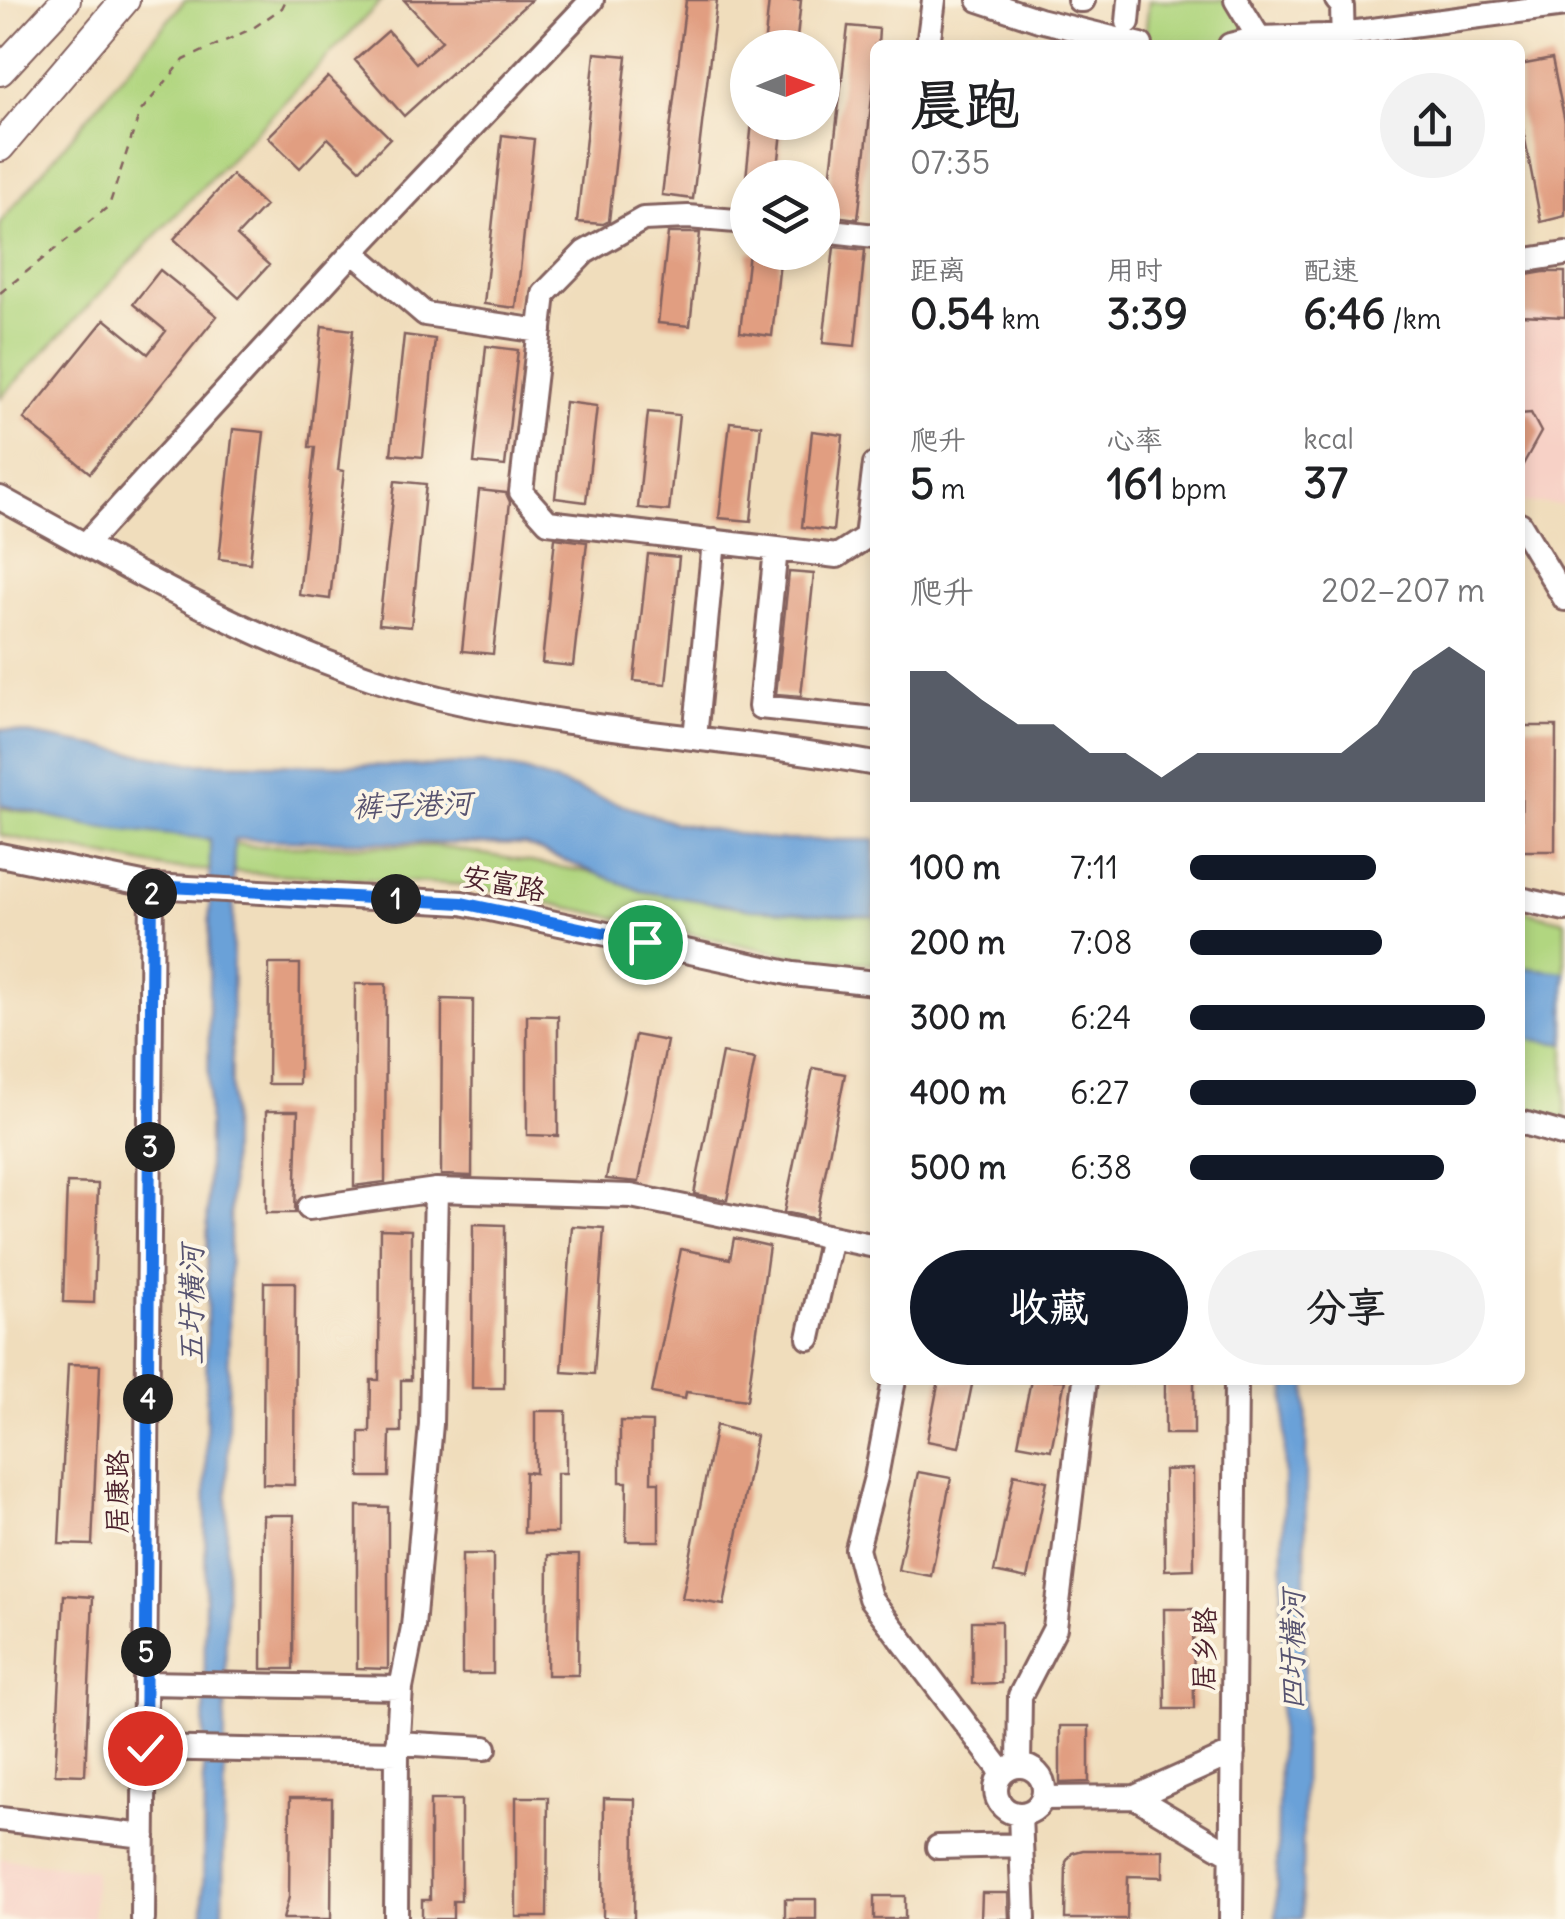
<!DOCTYPE html>
<html lang="zh">
<head>
<meta charset="utf-8">
<style>
  :root { --surface:#fff; --page:#f2f2f2; --text:#202124; --muted:#757577; --accent:#111827 }
  body { margin:0; font-family:Delius,"LXGW WenKai TC",sans-serif; background:var(--page); color:var(--text); height:100vh; display:flex; flex-direction:column; font-size:38px; white-space:nowrap }
  * { box-sizing:border-box; margin:0 }
  p { font-size:32px; color:var(--muted) }
  .icon { flex:none; width:55px; height:55px; fill:none; stroke:currentColor; stroke-width:2; stroke-linecap:round; stroke-linejoin:round }
  .map { position:relative; flex:1; overflow:hidden }
  .sheet { position:absolute; left:870px; top:40px; width:655px; height:1345px; display:flex; flex-direction:column; background:var(--surface); border-radius:15px; box-shadow:0 5px 15px #0003 }
  .sheet>* { flex:none }
  .needle { width:65px; rotate:89deg }
  .tools { position:absolute; left:730px; top:30px; display:grid; gap:20px }
  .tools a { display:grid; place-items:center; width:110px; height:110px; border-radius:50%; background:var(--surface); box-shadow:0 5px 15px #0003; font-size:50px }
  .pin { position:absolute; display:grid; place-items:center; width:85px; height:85px; color:#fff; margin:-42px; border:5px solid #fff; border-radius:50%; box-shadow:0 2px 10px #0007 }
  .km { position:absolute; width:50px; height:50px; margin:-25px; border-radius:50%; background:#222; color:#fff; font-size:28px; line-height:50px; text-align:center }
  .round { display:grid; place-items:center; flex:none; width:105px; height:105px; border-radius:52px; background:var(--page) }
  .overview { display:flex; align-items:center; justify-content:space-between; height:170px; padding:0 40px }
  h1 { font-size:55px; font-weight:800; line-height:75px }
  .stats { display:grid; grid-template-columns:repeat(3,1fr); gap:15px; height:170px; padding:10px 40px }
  .stats div { display:grid; align-content:center }
  .stats b { font-size:42px; font-weight:800 }
  .stats small { font-size:28px; font-weight:400 }
  .stats p { font-size:28px }
  .chart { height:280px; padding:20px 40px }
  .chart p { display:flex; justify-content:space-between }
  .chart svg { width:100%; height:180px; margin-top:10px; fill:var(--accent); opacity:.7 }
  .primary-button { display:flex; gap:20px; margin-top:auto; padding:20px 40px }
  .primary-button a { flex:1; height:115px; border-radius:60px; background:var(--accent); color:#fff; font-size:40px; font-weight:800; line-height:115px; text-align:center }
  .primary-button a+a { background:var(--page); color:var(--text) }
  ul { padding:0 40px; list-style:none; font-size:32px }
  li { display:grid; grid-template-columns:160px 120px 1fr; align-items:center; height:75px }
  li i { height:25px; border-radius:12px; background:var(--accent) }
  .map>svg:first-child { display:block }
</style>
</head>
<body>
<div class="map">
<svg width="1565" height="1919" viewBox="0 0 1565 1919">
  <rect width="100%" height="100%" fill="#fcf5e5"/>
  <filter id="ink" filterUnits="userSpaceOnUse"><feTurbulence type="fractalNoise" baseFrequency=".01" numOctaves="2"/><feDisplacementMap in="SourceGraphic" scale="20" xChannelSelector="R" yChannelSelector="G"/><feConvolveMatrix kernelMatrix="1 2 1 2 8 2 1 2 1" color-interpolation-filters="sRGB"/></filter>
  <filter id="wash" filterUnits="userSpaceOnUse"><feTurbulence type="fractalNoise" baseFrequency=".0048" numOctaves="4" result="noise"/><feDisplacementMap in="SourceGraphic" scale="40" xChannelSelector="R" yChannelSelector="G"/><feGaussianBlur stdDeviation="2.25" result="paint"/><feColorMatrix in="noise" values="0 0 0 0 0 0 0 0 0 0 0 0 0 0 0 0 0 1.4 0 .05"/><feComposite in="paint" operator="in"/></filter>
  <g filter="url(#wash)">
    <rect width="100%" height="100%" fill="#f0ddbc"/>
    <path fill="#f7d1c6" d="M1521,315L1565,317V505L1520,502Z
      M0,1858L94,1870L93,1919H0Z"/>
    <path fill="#b1d680" stroke="#7e7a56" stroke-width="2.5" d="M185,0H382L0,398V223Z
      M1149,0H1246L1248,45H1144Z
      M0,808L251,846H436L688,889L875,905V964L793,956L465,885L166,868L0,835Z
      M1520,910L1565,921V980L1520,974Z
      M1520,1024L1565,1035V1120L1520,1108Z"/>
    <path fill="#6aa1d8" stroke="#5a6082" stroke-width="2.5" d="M0,729L190,763L427,766L482,763L524,771L675,823L774,840H875V917L751,909L641,891L525,845L234,839L223,1919H203L210,839L96,827L0,805Z
      M1520,967L1565,972V1044L1520,1038Z
      M1286,1380H1307L1302,1919H1276Z"/>
    <g id="blocks">
      <path fill="#e19e81" d="M404,0H531L404,116L355,60L388,31L416,63L442,41Z
        M686,0H717L693,199L662,195Z
        M769,0H801L796,48H764Z
        M848,26L879,29L878,45H875V71L858,219L826,215Z
        M595,53L627,56L609,221L603,224L577,222Z
        M1552,59L1565,122V216L1541,222L1520,114V65Z
        M328,77L390,138L360,169L328,138L300,168L268,137Z
        M752,122H783L777,178H746Z
        M502,135L534,139L516,308L484,304Z
        M232,175L265,206L237,236L269,265L239,298L174,239Z
        M668,233H700L690,326L658,323Z
        M834,247L865,250L855,346L823,343Z
        M749,252H781L772,336L740,332Z
        M160,270L217,316L90,473L24,419L105,319L148,354L166,331L133,304Z
        M1544,272H1565V317L1520,315V276Z
        M322,326L353,330L338,470L344,471L330,599L299,595L315,447H309Z
        M404,335L435,339L423,457L391,454Z
        M486,346L518,350L505,466L474,463Z
        M565,402L597,406L586,502L555,498Z
        M648,412L679,415L669,511L638,508Z
        M1531,413L1541,432L1520,470V414Z
        M730,422L761,425L751,521L719,518Z
        M233,429L264,432L250,563L219,559Z
        M812,431L843,435L833,531L802,527Z
        M395,481L426,484L411,627L379,624Z
        M479,490L506,493L510,502L493,654L462,651Z
        M555,538L587,542L573,666L542,663Z
        M648,554L679,557L666,684L634,681Z
        M789,572L814,574L801,696L776,694Z
        M1522,726H1556L1555,851H1521Z
        M269,964H300L299,1084H268Z
        M355,984H386L385,1182L354,1186Z
        M442,999L473,1000L472,1176L441,1175Z
        M527,1015L558,1016V1136L527,1135Z
        M635,1035L667,1041L639,1182L606,1179Z
        M722,1053L755,1059L727,1200L694,1194Z
        M813,1068L845,1074L816,1219L784,1212Z
        M266,1111H298L295,1213H266Z
        M67,1183L98,1184L94,1303L63,1302Z
        M473,1224L505,1225L504,1388H472Z
        M572,1226L604,1228L594,1374L562,1372Z
        M380,1229L411,1230V1380H401V1432H390L389,1477H360V1432H370L371,1380H379Z
        M734,1238L769,1246L747,1400L686,1392L685,1399L652,1393L681,1249L730,1259Z
        M264,1282H295L294,1485L263,1484Z
        M68,1364L100,1365L92,1545L59,1544Z
        M939,1380H973L959,1447L927,1441Z
        M1031,1380H1065L1051,1450L1018,1444Z
        M1165,1380H1194V1434H1165Z
        M535,1411H566V1473H557V1533H524L525,1472L535,1473Z
        M620,1421L652,1422L651,1482H659V1541H626L627,1482H620Z
        M716,1425L756,1436L724,1605L682,1598Z
        M1193,1469L1194,1569L1165,1570L1164,1470Z
        M918,1472L951,1478L931,1576L898,1570Z
        M1014,1474L1047,1481L1027,1579L994,1572Z
        M357,1506L388,1507V1669L357,1668Z
        M263,1515H294L293,1669H262Z
        M462,1554H493V1674H462Z
        M548,1555H579L578,1675H547Z
        M64,1595L93,1597L85,1775L55,1774Z
        M1164,1609H1193L1194,1709H1165Z
        M972,1621H1001V1683L972,1684Z
        M1060,1726H1089V1782L1060,1783Z
        M516,1797H548L547,1917H516Z
        M290,1798H332L331,1919H283L289,1897Z
        M604,1798L635,1799L634,1919L603,1918Z
        M430,1800H461V1901H453V1919H422V1900H430Z
        M1083,1850H1163V1877L1128,1876L1127,1919H1065L1066,1862L1072,1853Z
        M982,1893H1008L1009,1919H981Z
        M874,1896H905V1919H874Z
        M785,1899H816V1919H785Z"/>
    </g>
  </g>
  <g filter="url(#ink)">
    <use href="#blocks" fill-opacity="0" stroke="#84625e" stroke-width="2.5"/>
    <g fill="none" stroke-linecap="round" stroke-linejoin="round">
      <defs>
        <path id="minor" d="M979,0L1039,20L1141,45
          M1079,0H1083
          M1236,0L1259,38V45
          M1337,0L1342,6L1343,45
          M1128,22L1130,0
          M928,45L934,0
          M1230,45L1259,38L1326,36L1565,5
          M748,222L688,217L643,219L585,252L544,294L521,492L548,522L837,556L866,537L875,464
          M822,230L875,236
          M353,252L425,314L540,331
          M1520,261L1565,254
          M0,498C141,575 283,660 440,698C583,732 731,737 875,764
          M1520,524L1565,599
          M85,545L353,252L592,0
          M776,549L760,707L875,719
          M695,738L714,541
          M0,855L152,886L462,903L793,974L875,983
          M1520,899L1565,909
          M1520,1122L1565,1135
          M309,1208L436,1190L631,1196L875,1246
          M809,1338L831,1237
          M894,1380L876,1477L857,1549L870,1598L1003,1773
          M146,1683L401,1688
          M397,1743L485,1748
          M145,1748L397,1753
          M996 1790a24 24 0 1 1 48 0a24 24 0 1 1-48 0Z
          M1019,1766L1020,1696L1055,1628L1085,1380
          M1043,1798L1135,1797
          M1020,1814L1024,1919
          M0,1819L144,1836
          M938,1847L1021,1845
          M1231,1854L1135,1797L1233,1753
          M143,1919L152,886
          M396,1919L397,1753L401,1688L413,1627L431,1424L436,1190
          M1231,1919L1236,1380"/>
        <path id="major" d="M0,71L66,0
          M0,147L125,0"/>
      </defs>
      <use href="#minor" stroke="#84625e" stroke-width="28"/>
      <use href="#major" stroke="#84625e" stroke-width="32"/>
      <path stroke="#84625e" stroke-width="2.5" stroke-dasharray="8 8" stroke-linecap="butt" d="M0,293L109,206L140,112L184,60L253,28L282,8L286,0"/>
      <use href="#minor" stroke="#fff" stroke-width="22"/>
      <use href="#major" stroke="#fff" stroke-width="28"/>
    </g>
  </g>
  <g fill="none" stroke-linecap="round" stroke-linejoin="round" filter="url(#ink)">
    <defs>
      <path id="route" d="M145,1748L152,886L462,903L645,942"/>
    </defs>
    <use href="#route" stroke="#fff" stroke-width="20"/>
    <use href="#route" stroke="#1a73e8" stroke-width="12"/>
  </g>
  <g text-anchor="middle" stroke-width="8" stroke-linejoin="round" paint-order="stroke">
    <g font-size="28" fill="#4a1f2b" stroke="#fcf5e5">
      <text transform="translate(504 883) rotate(11)" y="10">安富路</text>
      <text transform="translate(117 1492) rotate(-90)" y="10">居康路</text>
      <text transform="translate(1204 1649) rotate(-89)" y="10">居乡路</text>
    </g>
    <g font-size="30" font-style="italic" fill="#575370" stroke="#fcf5e5">
      <text transform="translate(412 805) rotate(-2)" y="10">裤子港河</text>
      <text transform="translate(192 1305) rotate(-90)" y="10">五圩横河</text>
      <text transform="translate(1293 1650) rotate(-90)" y="10">四圩横河</text>
    </g>
  </g>
</svg>
<div class="tools">
<a><svg class="needle" viewBox="-14 -14 28 28"><path d="M0-13l5 13h-10z" fill="#e53935"/><path d="M0 13l5-13h-10z" fill="#757577"/></svg></a>
<a><svg class="icon" aria-label="layers" viewBox="0 0 24 24"><path d="M12 4l9 5-9 5-9-5zM3 14l9 5 9-5"/></svg></a>
</div>
<div class="pin" style="left:645px;top:942px;background:#1e9e55"><svg class="icon" aria-label="arrive" viewBox="0 0 24 24"><path d="M6 21V4h12l-3 4 3 4H6"/></svg></div>
<div class="pin" style="left:145px;top:1748px;background:#d93025"><svg class="icon" aria-label="check" viewBox="0 0 24 24"><path d="M5 12l5 5 9-10"/></svg></div>
<b class="km" style="left:396px;top:899px">1</b>
<b class="km" style="left:152px;top:894px">2</b>
<b class="km" style="left:150px;top:1147px">3</b>
<b class="km" style="left:148px;top:1399px">4</b>
<b class="km" style="left:146px;top:1652px">5</b>
<section class="sheet">
<div class="overview"><div><h1>晨跑</h1><p>07:35</p></div><a class="round"><svg class="icon" aria-label="share" viewBox="0 0 24 24"><path d="M12 15V3M7 8l5-5 5 5M5 13v7h14v-7"/></svg></a></div>
<div class="stats">
<div><p>距离</p><b>0.54<small> km</small></b></div>
<div><p>用时</p><b>3:39</b></div>
<div><p>配速</p><b>6:46<small> /km</small></b></div>
</div>
<div class="stats">
<div><p>爬升</p><b>5<small> m</small></b></div>
<div><p>心率</p><b>161<small> bpm</small></b></div>
<div><p>kcal</p><b>37</b></div>
</div>
<div class="chart"><p><span>爬升</span>202–207 m</p>
<svg viewBox="0 0 160 44" preserveAspectRatio="none"><path d="M0 44V12L10 12L20 19L30 25L40 25L50 32L60 32L70 38L80 32L90 32L100 32L110 32L120 32L130 25L140 12L150 6L160 12V44z"/></svg>
</div>
<ul>
<li><b>100 m</b>7:11<i style="width:63%"></i></li>
<li><b>200 m</b>7:08<i style="width:65%"></i></li>
<li><b>300 m</b>6:24<i style="width:100%"></i></li>
<li><b>400 m</b>6:27<i style="width:97%"></i></li>
<li><b>500 m</b>6:38<i style="width:86%"></i></li>
</ul>
<div class="primary-button"><a>收藏</a><a>分享</a></div>
</section>
</div>
</body>
</html>
